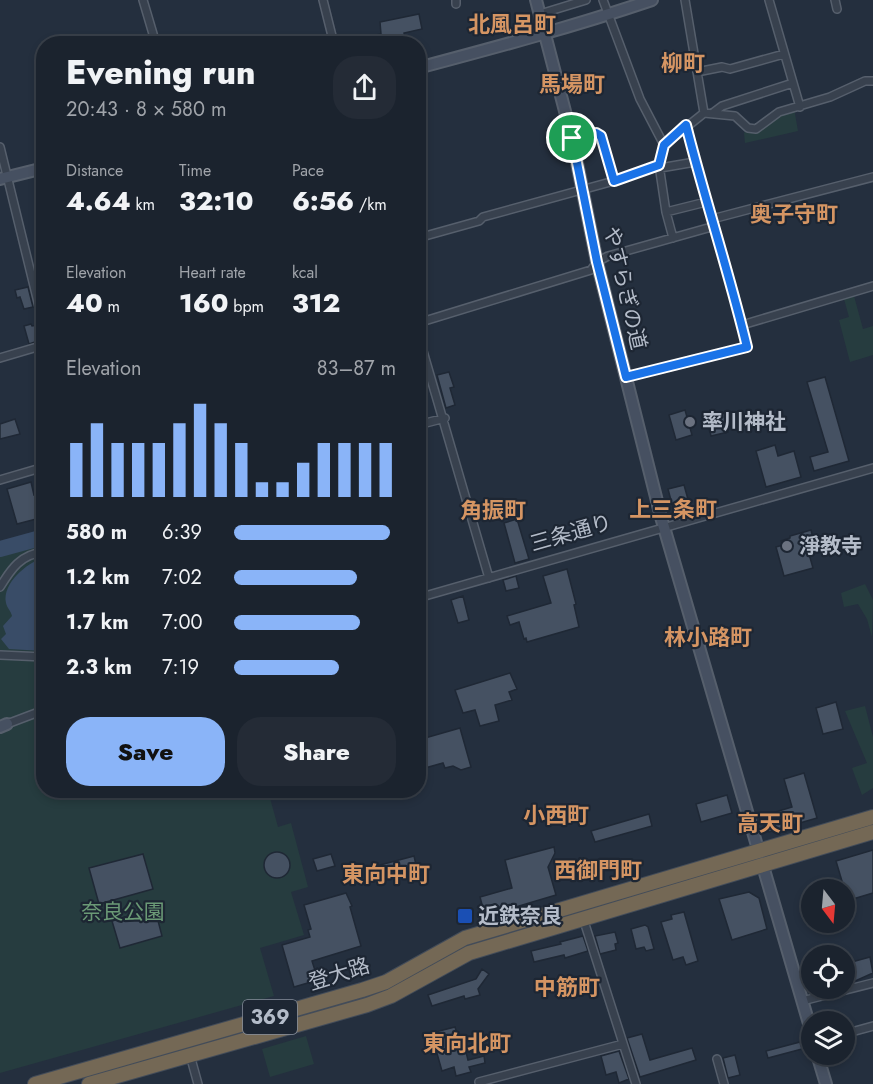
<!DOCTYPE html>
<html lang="en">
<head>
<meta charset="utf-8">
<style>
  :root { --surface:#1b232e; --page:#242b36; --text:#f1f3f6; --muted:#a0a4aa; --line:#39404a; --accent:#8ab4f8 }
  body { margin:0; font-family:Jost,"Noto Sans JP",sans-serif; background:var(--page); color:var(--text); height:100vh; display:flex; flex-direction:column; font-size:22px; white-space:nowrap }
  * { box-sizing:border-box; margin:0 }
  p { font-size:20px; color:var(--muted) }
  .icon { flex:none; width:33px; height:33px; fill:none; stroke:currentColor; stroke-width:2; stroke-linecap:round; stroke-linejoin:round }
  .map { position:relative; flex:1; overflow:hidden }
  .details { position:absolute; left:36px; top:36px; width:390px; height:762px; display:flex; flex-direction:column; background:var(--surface); border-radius:24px; box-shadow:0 3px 9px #0003,0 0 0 2px var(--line) }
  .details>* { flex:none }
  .needle { width:39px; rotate:164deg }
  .fabs { position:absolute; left:801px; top:879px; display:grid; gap:12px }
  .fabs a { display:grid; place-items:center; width:54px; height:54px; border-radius:50%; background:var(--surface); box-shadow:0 3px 9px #0003,0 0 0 2px var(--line); font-size:30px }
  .pin { position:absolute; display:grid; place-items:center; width:51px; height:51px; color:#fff; margin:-26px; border:3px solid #fff; border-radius:50%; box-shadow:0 2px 6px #0007 }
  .round { display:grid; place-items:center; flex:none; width:63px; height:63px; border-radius:24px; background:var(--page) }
  .overview { display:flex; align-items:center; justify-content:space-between; height:102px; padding:0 30px }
  h1 { font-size:33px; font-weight:800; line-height:45px }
  .metrics { display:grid; grid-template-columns:repeat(3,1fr); gap:9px; height:102px; padding:6px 30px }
  .metrics div { display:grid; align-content:center }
  .metrics b { font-size:26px; font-weight:800 }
  .metrics small { font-size:16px; font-weight:400 }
  .metrics p { font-size:16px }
  .chart { height:168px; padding:12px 30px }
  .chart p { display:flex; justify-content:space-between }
  .chart svg { width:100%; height:108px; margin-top:6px; stroke:var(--accent); stroke-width:6 }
  .action { display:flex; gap:12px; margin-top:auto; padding:12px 30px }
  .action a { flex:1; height:69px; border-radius:24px; background:var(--accent); color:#111; font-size:24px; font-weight:800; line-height:69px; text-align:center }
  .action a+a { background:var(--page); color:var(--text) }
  ul { padding:0 30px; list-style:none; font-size:20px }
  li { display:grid; grid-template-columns:96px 72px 1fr; align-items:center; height:45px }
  li i { height:15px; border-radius:8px; background:var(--accent) }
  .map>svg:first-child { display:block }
</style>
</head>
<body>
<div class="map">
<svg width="873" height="1084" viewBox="0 0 873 1084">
  <rect width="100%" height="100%" fill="#242f3e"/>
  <path fill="#263c3f" d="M794,108L798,131L745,143L744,133L748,128L756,129L770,118Z
    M854,296L863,329L873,326V355L850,362L839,320L849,317L844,299Z
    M43,534L44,790L268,791L278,827L291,823L308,887L291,892L304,935L260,948L274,996L0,1073V544Z
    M865,584L873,600L872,637L867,619L858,604L844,607L841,593Z
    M865,706L873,737V788L862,795L852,768L867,763L845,711Z
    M306,1036L314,1064L270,1077L262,1049Z"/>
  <path fill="#394c67" d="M43,558V651L9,649L1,639L6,634L3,626L12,616C11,611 7,608 6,603C2,583 27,563 43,558Z"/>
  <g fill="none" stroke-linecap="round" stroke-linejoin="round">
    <path stroke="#394c67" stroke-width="16" d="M0,549L44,537"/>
  </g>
  <path fill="#455162" stroke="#1f2835" stroke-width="1.5" d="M419,14L422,29L404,33L405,39L402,40L372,44L371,36L381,34L380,22Z
    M28,287L33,307L24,309L20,297L17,298L15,290Z
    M31,324L32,326L38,325L40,330L44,333V339L29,344L24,326Z
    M449,372L454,387L450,388L455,405L446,408L437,375Z
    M825,377L849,461L814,471L810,457L828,452L807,382Z
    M685,410L692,435L676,440L669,415Z
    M724,413L729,425H726L728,432L711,436L707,418Z
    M15,419L20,434L0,439V424Z
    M775,445L778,456L794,451L801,477L766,487L756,451Z
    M31,482L34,495L44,493V517L17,524L7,489Z
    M684,485L691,510L679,513L673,508L668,489Z
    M517,519L529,559L515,563L504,523Z
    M811,530L813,538L805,540L813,568L784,576L776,547L783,545L781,541L790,538V536Z
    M567,569L576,604L574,605L579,627L527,642L526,638L524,639L519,622L510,625L507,616L551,603L543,576Z
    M516,576L519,588L506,591L503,580Z
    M463,596L469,620L458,623L451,600Z
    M510,673L517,689L509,692L512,700L495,705L499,721L480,726L475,710L463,713L455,690Z
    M836,702L843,729L823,734L816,708Z
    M460,728L471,767L461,770L453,766L445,768L443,763L418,770V740Z
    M804,773L817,818L769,832L766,831L762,816L792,807L784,779Z
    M727,795L732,813L701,822L696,804Z
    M649,814L652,826L595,842L591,831Z
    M554,847L555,853L548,867L556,895L485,916L480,897L512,888L505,860Z
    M873,850V893L853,899L852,896L847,898L836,861Z
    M264 865a13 13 0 1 1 26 0a13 13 0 1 1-26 0Z
    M143,854L153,889L99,904L89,868Z
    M331,854L335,866L317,871L313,859Z
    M414,856L417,869L383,877L380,865Z
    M749,892L759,898L767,929L732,940L719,899Z
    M346,893L352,906L350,907L361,946L312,961L318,980L294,987L282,945L310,937L308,930L311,929L304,905Z
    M155,909L162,936L120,948L112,921Z
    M684,912L698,961L686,965L683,957L673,960L661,922L672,919L671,915Z
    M645,925L648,927L654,949L646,951L644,947L636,949L631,929Z
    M615,932L618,943L615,944L616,950L600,954L595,936Z
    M583,936L588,951L565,958L564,955L534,962L531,951L561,944L560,942Z
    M870,957L873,973L853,982L848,963Z
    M482,969L489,974L478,989L480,995L465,999L464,996L432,1006L428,995L476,979Z
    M455,1027L459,1041L463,1040L468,1060L484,1056L485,1063L469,1067L471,1072L456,1076L454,1067L442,1071L432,1036L435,1035V1032Z
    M642,1034L650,1060L692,1048L696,1060L640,1077L627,1038Z
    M800,1042L802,1049L768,1058L766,1051Z
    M619,1051L629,1079L619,1083L616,1072L606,1075L601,1056Z
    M735,1055L740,1075L728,1078L723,1058Z"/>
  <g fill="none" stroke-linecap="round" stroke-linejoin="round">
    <defs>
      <path id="street" d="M143,0L156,44
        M323,0L334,44
        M456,0V4
        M603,0L640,99L664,145
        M685,0L704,113
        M769,0L800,107
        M835,0L837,9
        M540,14L586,0
        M697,72L722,67L730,69L784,54
        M714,112L722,106L793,83
        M686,125C703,192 725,257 742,325
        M572,138L596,133L601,136L614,181
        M0,147L44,327
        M659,165L666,212L673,238
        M660,168L695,162
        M666,212L706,202
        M712,219L873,177
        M418,238L479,221L483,217L614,181L659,165L664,145L704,113L735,116L748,128L756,129L779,112L830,97L865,81H873
        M418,323L591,270L597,262L608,256L715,226
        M418,334L489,578
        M0,358L44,345
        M626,377L747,347L742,325L873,286
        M418,425L445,418
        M0,480L44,467
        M0,587C11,569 21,554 44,552
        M418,598L873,468
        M0,655L44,657
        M7,724L44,710
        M583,918L636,1084
        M802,1001L873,983
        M844,1034L873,1026
        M190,1055L198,1084
        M717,1059L724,1084
        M479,1082L623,1044"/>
      <path id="secondary" d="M536,0L572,138L597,262L661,517L812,1034
        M418,68C497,47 575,26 652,0
        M0,179L44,168
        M0,727L7,724
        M817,1054L826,1084"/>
      <path id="highway" d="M35,1084L362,990L386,982L465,938L873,817
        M89,1084L367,1005L391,996L469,953L873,832"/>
    </defs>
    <use href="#street" stroke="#565f6c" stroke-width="10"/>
    <use href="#secondary" stroke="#565f6c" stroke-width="14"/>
    <use href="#highway" stroke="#434c59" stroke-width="16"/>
    <use href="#street" stroke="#38414e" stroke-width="7"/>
    <use href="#secondary" stroke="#465061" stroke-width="10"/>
    <use href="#highway" stroke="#746855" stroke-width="14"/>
  </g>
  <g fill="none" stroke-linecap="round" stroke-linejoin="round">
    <defs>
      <path id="route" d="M686,125C705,200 729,272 747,347L626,377L597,262L572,138L596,133L601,136L614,181L659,165L664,145Z"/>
    </defs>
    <use href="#route" stroke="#fff" stroke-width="12"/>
    <use href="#route" stroke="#1a73e8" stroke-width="8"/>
  </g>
  <g fill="#6b7280" stroke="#1d2633" stroke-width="2">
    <circle cx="690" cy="422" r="6"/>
    <circle cx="787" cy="546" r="6"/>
  </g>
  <rect fill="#1a4fb4" stroke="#1d2633" stroke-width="2" x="457" y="908" width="16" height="16" rx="3"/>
  <g text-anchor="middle" stroke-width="4.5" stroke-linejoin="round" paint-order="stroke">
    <rect fill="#1d2633" stroke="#878f9c" stroke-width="1.5" x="243" y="1000" width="54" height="34" rx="4.5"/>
    <g font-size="20" font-weight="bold" fill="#b4bcc9">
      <text x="270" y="1024">369</text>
    </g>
    <g font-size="21" fill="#b4bcc9" stroke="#1d2633">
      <text transform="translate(625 288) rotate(77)" y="7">やすらぎの道</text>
      <text transform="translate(571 533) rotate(-16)" y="7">三条通り</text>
      <text transform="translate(339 974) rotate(-17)" y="7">登大路</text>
    </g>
    <g font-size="21" font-weight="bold" fill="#b4bcc9" stroke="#1d2633" text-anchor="start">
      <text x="702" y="429">率川神社</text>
      <text x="799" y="553">淨教寺</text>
      <text x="478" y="923">近鉄奈良</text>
    </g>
    <g font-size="21" fill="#6b9a76" stroke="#1d2633">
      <text x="123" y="919">奈良公園</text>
    </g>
    <g font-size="22" font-weight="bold" fill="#d59563" stroke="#1d2633">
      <text x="512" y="32">北風呂町</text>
      <text x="683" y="71">柳町</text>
      <text x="572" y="92">馬場町</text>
      <text x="794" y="222">奥子守町</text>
      <text x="673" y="517">上三条町</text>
      <text x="493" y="518">角振町</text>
      <text x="708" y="645">林小路町</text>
      <text x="556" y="823">小西町</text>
      <text x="770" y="831">高天町</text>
      <text x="598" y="878">西御門町</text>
      <text x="386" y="882">東向中町</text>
      <text x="567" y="995">中筋町</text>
      <text x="467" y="1051">東向北町</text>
    </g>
  </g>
</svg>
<div class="fabs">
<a><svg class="needle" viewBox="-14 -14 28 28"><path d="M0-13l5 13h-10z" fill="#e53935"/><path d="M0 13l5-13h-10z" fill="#a0a4aa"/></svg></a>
<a><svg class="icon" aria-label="locate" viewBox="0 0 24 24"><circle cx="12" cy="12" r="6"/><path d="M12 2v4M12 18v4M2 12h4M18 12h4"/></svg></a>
<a><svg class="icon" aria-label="layers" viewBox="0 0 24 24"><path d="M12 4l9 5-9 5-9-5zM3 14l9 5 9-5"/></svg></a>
</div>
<div class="pin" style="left:572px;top:138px;background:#1e9e55"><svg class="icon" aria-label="arrive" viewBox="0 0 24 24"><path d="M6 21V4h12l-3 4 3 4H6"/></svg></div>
<section class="details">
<div class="overview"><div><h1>Evening run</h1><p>20:43 · 8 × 580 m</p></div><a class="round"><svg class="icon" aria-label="share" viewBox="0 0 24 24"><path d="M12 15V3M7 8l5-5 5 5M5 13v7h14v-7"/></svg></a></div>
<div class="metrics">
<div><p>Distance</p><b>4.64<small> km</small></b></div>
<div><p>Time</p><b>32:10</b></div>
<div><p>Pace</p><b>6:56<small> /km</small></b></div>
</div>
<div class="metrics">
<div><p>Elevation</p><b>40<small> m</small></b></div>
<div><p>Heart rate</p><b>160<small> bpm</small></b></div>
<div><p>kcal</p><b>312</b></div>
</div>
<div class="chart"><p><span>Elevation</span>83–87 m</p>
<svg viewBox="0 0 160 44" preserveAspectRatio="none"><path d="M5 44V22M15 44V14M25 44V22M35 44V22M45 44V22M55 44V14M65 44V6M75 44V14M85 44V22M95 44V38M105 44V38M115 44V30M125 44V22M135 44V22M145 44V22M155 44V22"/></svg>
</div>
<ul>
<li><b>580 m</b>6:39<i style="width:96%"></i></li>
<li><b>1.2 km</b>7:02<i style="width:76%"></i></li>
<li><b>1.7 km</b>7:00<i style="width:78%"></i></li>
<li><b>2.3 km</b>7:19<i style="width:65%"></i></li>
</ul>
<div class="action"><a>Save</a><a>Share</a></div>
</section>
</div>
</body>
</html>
